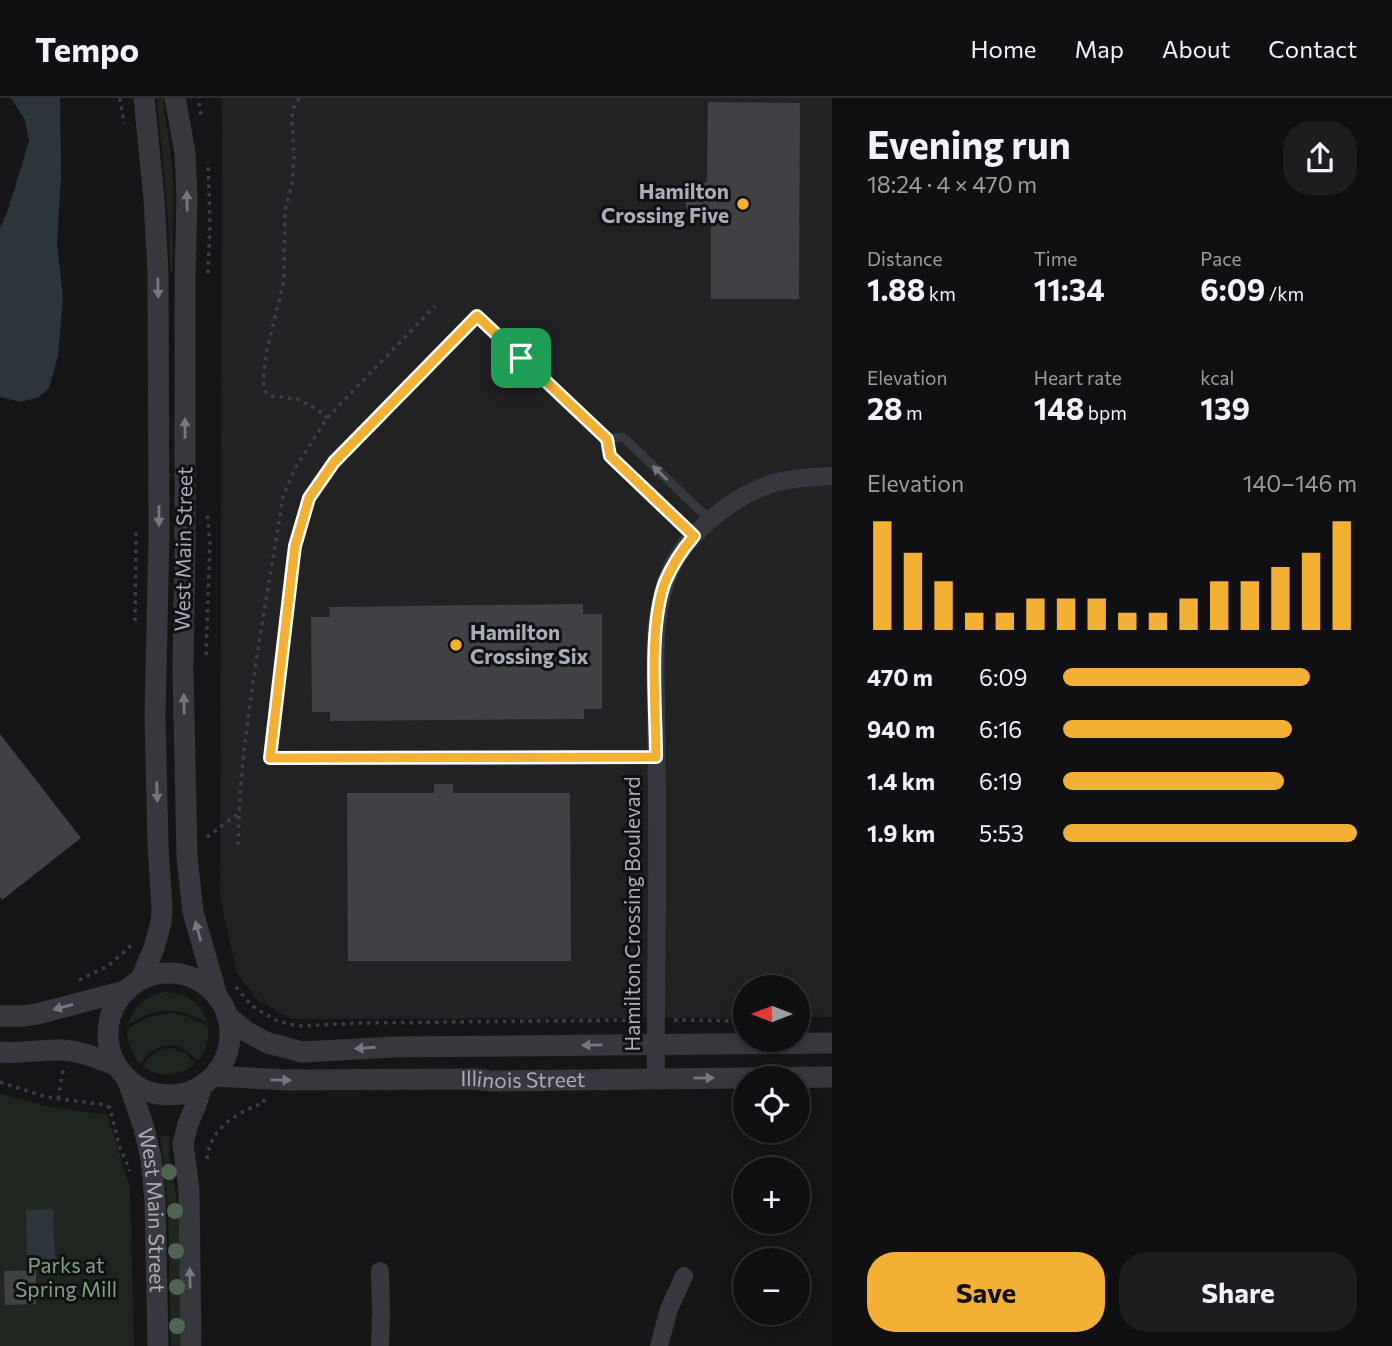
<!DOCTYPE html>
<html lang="en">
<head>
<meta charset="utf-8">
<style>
  :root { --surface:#101012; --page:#1e1e20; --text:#f1f3f6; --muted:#9c9d9f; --line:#303032; --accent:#f2b134 }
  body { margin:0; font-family:Commissioner,sans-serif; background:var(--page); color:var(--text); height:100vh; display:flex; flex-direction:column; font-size:26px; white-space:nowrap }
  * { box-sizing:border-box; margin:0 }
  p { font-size:23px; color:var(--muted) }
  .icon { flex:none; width:38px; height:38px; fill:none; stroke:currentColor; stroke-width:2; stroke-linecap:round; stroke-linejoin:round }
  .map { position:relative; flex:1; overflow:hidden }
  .panel { display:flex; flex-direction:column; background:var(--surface); width:560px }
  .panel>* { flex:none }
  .needle { width:46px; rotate:270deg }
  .buttons { position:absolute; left:733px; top:877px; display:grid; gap:14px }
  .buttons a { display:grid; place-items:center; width:77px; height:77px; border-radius:50%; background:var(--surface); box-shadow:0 4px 10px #0003,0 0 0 2px var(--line); font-size:35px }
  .pin { position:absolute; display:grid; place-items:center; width:60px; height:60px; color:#fff; margin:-30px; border-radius:14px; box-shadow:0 4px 10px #0006 }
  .round { display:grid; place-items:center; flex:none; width:74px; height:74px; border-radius:28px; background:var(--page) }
  .head { display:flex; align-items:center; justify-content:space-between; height:119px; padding:0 35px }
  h1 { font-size:38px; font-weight:700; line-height:52px }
  .stats { display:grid; grid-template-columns:repeat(3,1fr); gap:10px; height:119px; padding:7px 35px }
  .stats div { display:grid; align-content:center }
  .stats b { font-size:30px; font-weight:700 }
  .stats small { font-size:19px; font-weight:400 }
  .stats p { font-size:19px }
  .chart { height:196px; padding:14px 35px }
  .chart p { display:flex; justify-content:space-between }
  .chart svg { width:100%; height:126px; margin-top:7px; stroke:var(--accent); stroke-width:6 }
  .action { display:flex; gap:14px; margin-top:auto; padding:14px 35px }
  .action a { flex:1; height:80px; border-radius:28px; background:var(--accent); color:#111; font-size:28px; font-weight:700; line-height:80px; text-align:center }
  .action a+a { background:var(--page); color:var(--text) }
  ul { padding:0 35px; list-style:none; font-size:23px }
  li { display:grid; grid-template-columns:112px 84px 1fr; align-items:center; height:52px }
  li i { height:18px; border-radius:9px; background:var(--accent) }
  header { display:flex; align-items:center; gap:42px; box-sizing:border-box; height:98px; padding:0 35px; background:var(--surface); border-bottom:2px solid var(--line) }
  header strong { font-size:33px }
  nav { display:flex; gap:38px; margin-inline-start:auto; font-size:24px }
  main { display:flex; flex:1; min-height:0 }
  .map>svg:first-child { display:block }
</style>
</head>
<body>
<header>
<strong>Tempo</strong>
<nav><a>Home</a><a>Map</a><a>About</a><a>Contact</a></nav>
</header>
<main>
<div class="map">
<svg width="832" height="1248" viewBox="0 0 832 1248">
  <rect width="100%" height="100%" fill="#161618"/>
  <path fill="#222225" d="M222,0H832V919H798V889H746L745,920L291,921L256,901L236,873L220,797Z"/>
  <path fill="#1e261f" d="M157,0H163L173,75V174H170L168,121Z
    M166,894C187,895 202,905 208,926C176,908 159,908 128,927C132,909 147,897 166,894Z
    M173,915L190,919L208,929C209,942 206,953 198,963C194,960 190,954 185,952C168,941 150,951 140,966C132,955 127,945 127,931L148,919Z
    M170,950L186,955L195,966C180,979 159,980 142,968C150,958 157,951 170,950Z
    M0,995C35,1007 70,1013 107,1016L130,1090L134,1248H0Z
    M166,1037L169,1038C168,1063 176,1088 178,1113C181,1158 181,1203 182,1248H171C169,1178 171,1108 160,1039Z"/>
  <path fill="#2c353c" d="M11,0H60L61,79L57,145L63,200L58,258L49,290L39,299L21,304L0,299V130L9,109L29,43L25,22Z
    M53,1111L55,1161H27L26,1112Z"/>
  <path fill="#404145" d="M708,4L800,5L799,201H711V116H686V84H707Z
    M583,506V516H602V611H584V621L330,623V614H312L311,519H330L329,509Z
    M0,636L81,740L2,802L0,799Z
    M434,686H453V695H570L571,863H348L347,695H434Z
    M36,1172V1206L5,1207L4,1173Z"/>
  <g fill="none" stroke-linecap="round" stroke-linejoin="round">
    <path stroke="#3d3f44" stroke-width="3.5" stroke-dasharray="3.5 5" stroke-linecap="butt" d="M120,0L124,26
      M299,0L293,11L292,19L294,60L292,86L285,113L284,183L267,251L263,283L266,294L270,298L298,301L318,312L327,320
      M199,5L202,22
      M208,175L210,126L208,64
      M135,523L136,432
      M206,557L210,445L207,414
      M207,739L239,715C245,608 267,504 283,398L296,369L327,320L435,208
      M238,747L239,715
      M79,882L108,868L133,846
      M236,889L251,907L265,916L278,923L298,928L361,925L638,922
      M674,922L746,923
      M0,984L46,999L106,1007L110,1010L119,1047L130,1073
      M58,1001L63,972
      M207,1061C210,1030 237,1014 264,1005V1000"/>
    <path stroke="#37383d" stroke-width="9" d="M607,341L623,339L709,421
      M656,659L270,660L295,448L309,400L334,364L477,218L607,341L610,358L694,438"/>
    <path stroke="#37383d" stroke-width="18" d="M656,981C655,891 658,800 657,710C657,674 656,639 656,603C655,557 652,509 673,467C691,432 736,396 774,385C793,380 812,379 832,378
      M380,1173L381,1215L380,1248
      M659,1248L669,1211L684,1178"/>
    <g stroke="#37383d" stroke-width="21">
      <path d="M175,0L185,54L187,100L185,180V445L183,571L187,759L193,814L217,898"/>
      <circle cx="169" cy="936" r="61"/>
      <path d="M141,881L154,850L161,824L162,811L158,747L155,618L159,438L158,174L154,101L144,0"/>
      <path d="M0,918H24L37,916L125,893"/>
      <path d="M227,918L247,934L268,945L302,954L395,949L832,945"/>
      <path d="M0,954C21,956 42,951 62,952C81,953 100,961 117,968"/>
      <path id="s1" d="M213,978L288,982L475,981L491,983L832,979"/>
      <path id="s2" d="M127,980L144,1030L151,1060L155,1103L158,1248"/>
      <path d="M191,1248L189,1092L183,1046L188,1026L196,1007L202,987"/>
    </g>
  </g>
  <g fill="#506452">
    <circle cx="169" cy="1074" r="8"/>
    <circle cx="175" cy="1113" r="8"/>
    <circle cx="176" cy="1153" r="8"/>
    <circle cx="177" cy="1189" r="8"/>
    <circle cx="177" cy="1228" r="8"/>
  </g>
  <defs><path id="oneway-solid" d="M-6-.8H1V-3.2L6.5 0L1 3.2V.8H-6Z" transform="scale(1.75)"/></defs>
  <g fill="#757881">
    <use href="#oneway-solid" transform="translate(187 103) rotate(-91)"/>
    <use href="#oneway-solid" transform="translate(158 190) rotate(89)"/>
    <use href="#oneway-solid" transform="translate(185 330) rotate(-90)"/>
    <use href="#oneway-solid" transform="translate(660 375) rotate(-136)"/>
    <use href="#oneway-solid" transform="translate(159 418) rotate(90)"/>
    <use href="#oneway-solid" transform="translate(184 606) rotate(-91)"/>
    <use href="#oneway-solid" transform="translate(157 694) rotate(88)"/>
    <use href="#oneway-solid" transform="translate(198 833) rotate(-105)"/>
    <use href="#oneway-solid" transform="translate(63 909) rotate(165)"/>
    <use href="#oneway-solid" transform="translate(592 947) rotate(179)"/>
    <use href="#oneway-solid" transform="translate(365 950) rotate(176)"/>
    <use href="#oneway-solid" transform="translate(704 980) rotate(-1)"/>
    <use href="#oneway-solid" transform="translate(281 982) rotate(1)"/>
    <use href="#oneway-solid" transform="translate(190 1180) rotate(-91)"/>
  </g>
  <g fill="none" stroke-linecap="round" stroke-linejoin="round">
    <defs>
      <path id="route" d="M477,218L607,341L610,358L694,438C682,452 672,467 665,484C648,530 656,609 656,659L270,660L293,464L295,448L309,400L334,364Z"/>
    </defs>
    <use href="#route" stroke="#fff" stroke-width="14"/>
    <use href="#route" stroke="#f2b134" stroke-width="9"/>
  </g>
  <g fill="#f2b134" stroke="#111113" stroke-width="2.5">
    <circle cx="743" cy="106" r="7"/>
    <circle cx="456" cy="547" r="7"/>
  </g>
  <g text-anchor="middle" stroke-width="6" stroke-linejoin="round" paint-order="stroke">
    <g font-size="21" font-weight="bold" fill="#a8adb8" stroke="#111113" text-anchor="end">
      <text x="729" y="101">Hamilton<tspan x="729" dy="24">Crossing Five</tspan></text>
      <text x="470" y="542" text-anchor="start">Hamilton<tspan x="470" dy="24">Crossing Six</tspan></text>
    </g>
    <g font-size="21" fill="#a8adb8" stroke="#111113">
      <text transform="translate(184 451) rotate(-89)" y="7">West Main Street</text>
      <text transform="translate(633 816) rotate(-90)" y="7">Hamilton Crossing Boulevard</text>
      <text dy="7" stroke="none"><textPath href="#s1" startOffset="310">Illinois Street</textPath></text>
      <text dy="7" stroke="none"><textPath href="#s2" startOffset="136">West Main Street</textPath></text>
    </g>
    <g font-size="21" fill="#7fa381" stroke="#111113">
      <text x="66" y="1175">Parks at<tspan x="66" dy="24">Spring Mill</tspan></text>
    </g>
  </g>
</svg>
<div class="buttons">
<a><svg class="needle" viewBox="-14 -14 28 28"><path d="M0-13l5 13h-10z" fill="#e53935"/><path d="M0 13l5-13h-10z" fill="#9c9d9f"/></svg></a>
<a><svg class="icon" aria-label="locate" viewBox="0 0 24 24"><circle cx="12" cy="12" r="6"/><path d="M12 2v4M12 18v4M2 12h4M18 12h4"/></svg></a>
<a>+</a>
<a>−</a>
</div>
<div class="pin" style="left:521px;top:260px;background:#1e9e55"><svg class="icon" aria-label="arrive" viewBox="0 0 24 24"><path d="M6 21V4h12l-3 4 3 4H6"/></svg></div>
</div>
<section class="panel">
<div class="head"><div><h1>Evening run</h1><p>18:24 · 4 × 470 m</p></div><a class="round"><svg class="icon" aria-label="share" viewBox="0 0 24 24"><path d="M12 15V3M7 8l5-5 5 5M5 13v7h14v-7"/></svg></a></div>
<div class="stats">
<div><p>Distance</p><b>1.88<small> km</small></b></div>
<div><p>Time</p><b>11:34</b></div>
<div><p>Pace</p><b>6:09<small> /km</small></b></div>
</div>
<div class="stats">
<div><p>Elevation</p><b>28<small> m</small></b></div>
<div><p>Heart rate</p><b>148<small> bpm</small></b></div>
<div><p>kcal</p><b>139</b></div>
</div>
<div class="chart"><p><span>Elevation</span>140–146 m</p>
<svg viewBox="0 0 160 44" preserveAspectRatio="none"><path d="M5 44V6M15 44V17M25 44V27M35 44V38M45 44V38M55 44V33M65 44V33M75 44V33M85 44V38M95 44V38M105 44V33M115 44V27M125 44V27M135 44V22M145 44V17M155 44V6"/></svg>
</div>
<ul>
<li><b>470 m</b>6:09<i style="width:84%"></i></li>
<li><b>940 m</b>6:16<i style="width:78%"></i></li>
<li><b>1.4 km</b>6:19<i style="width:75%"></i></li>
<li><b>1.9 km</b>5:53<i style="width:100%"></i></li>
</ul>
<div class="action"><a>Save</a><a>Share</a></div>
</section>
</main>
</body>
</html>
